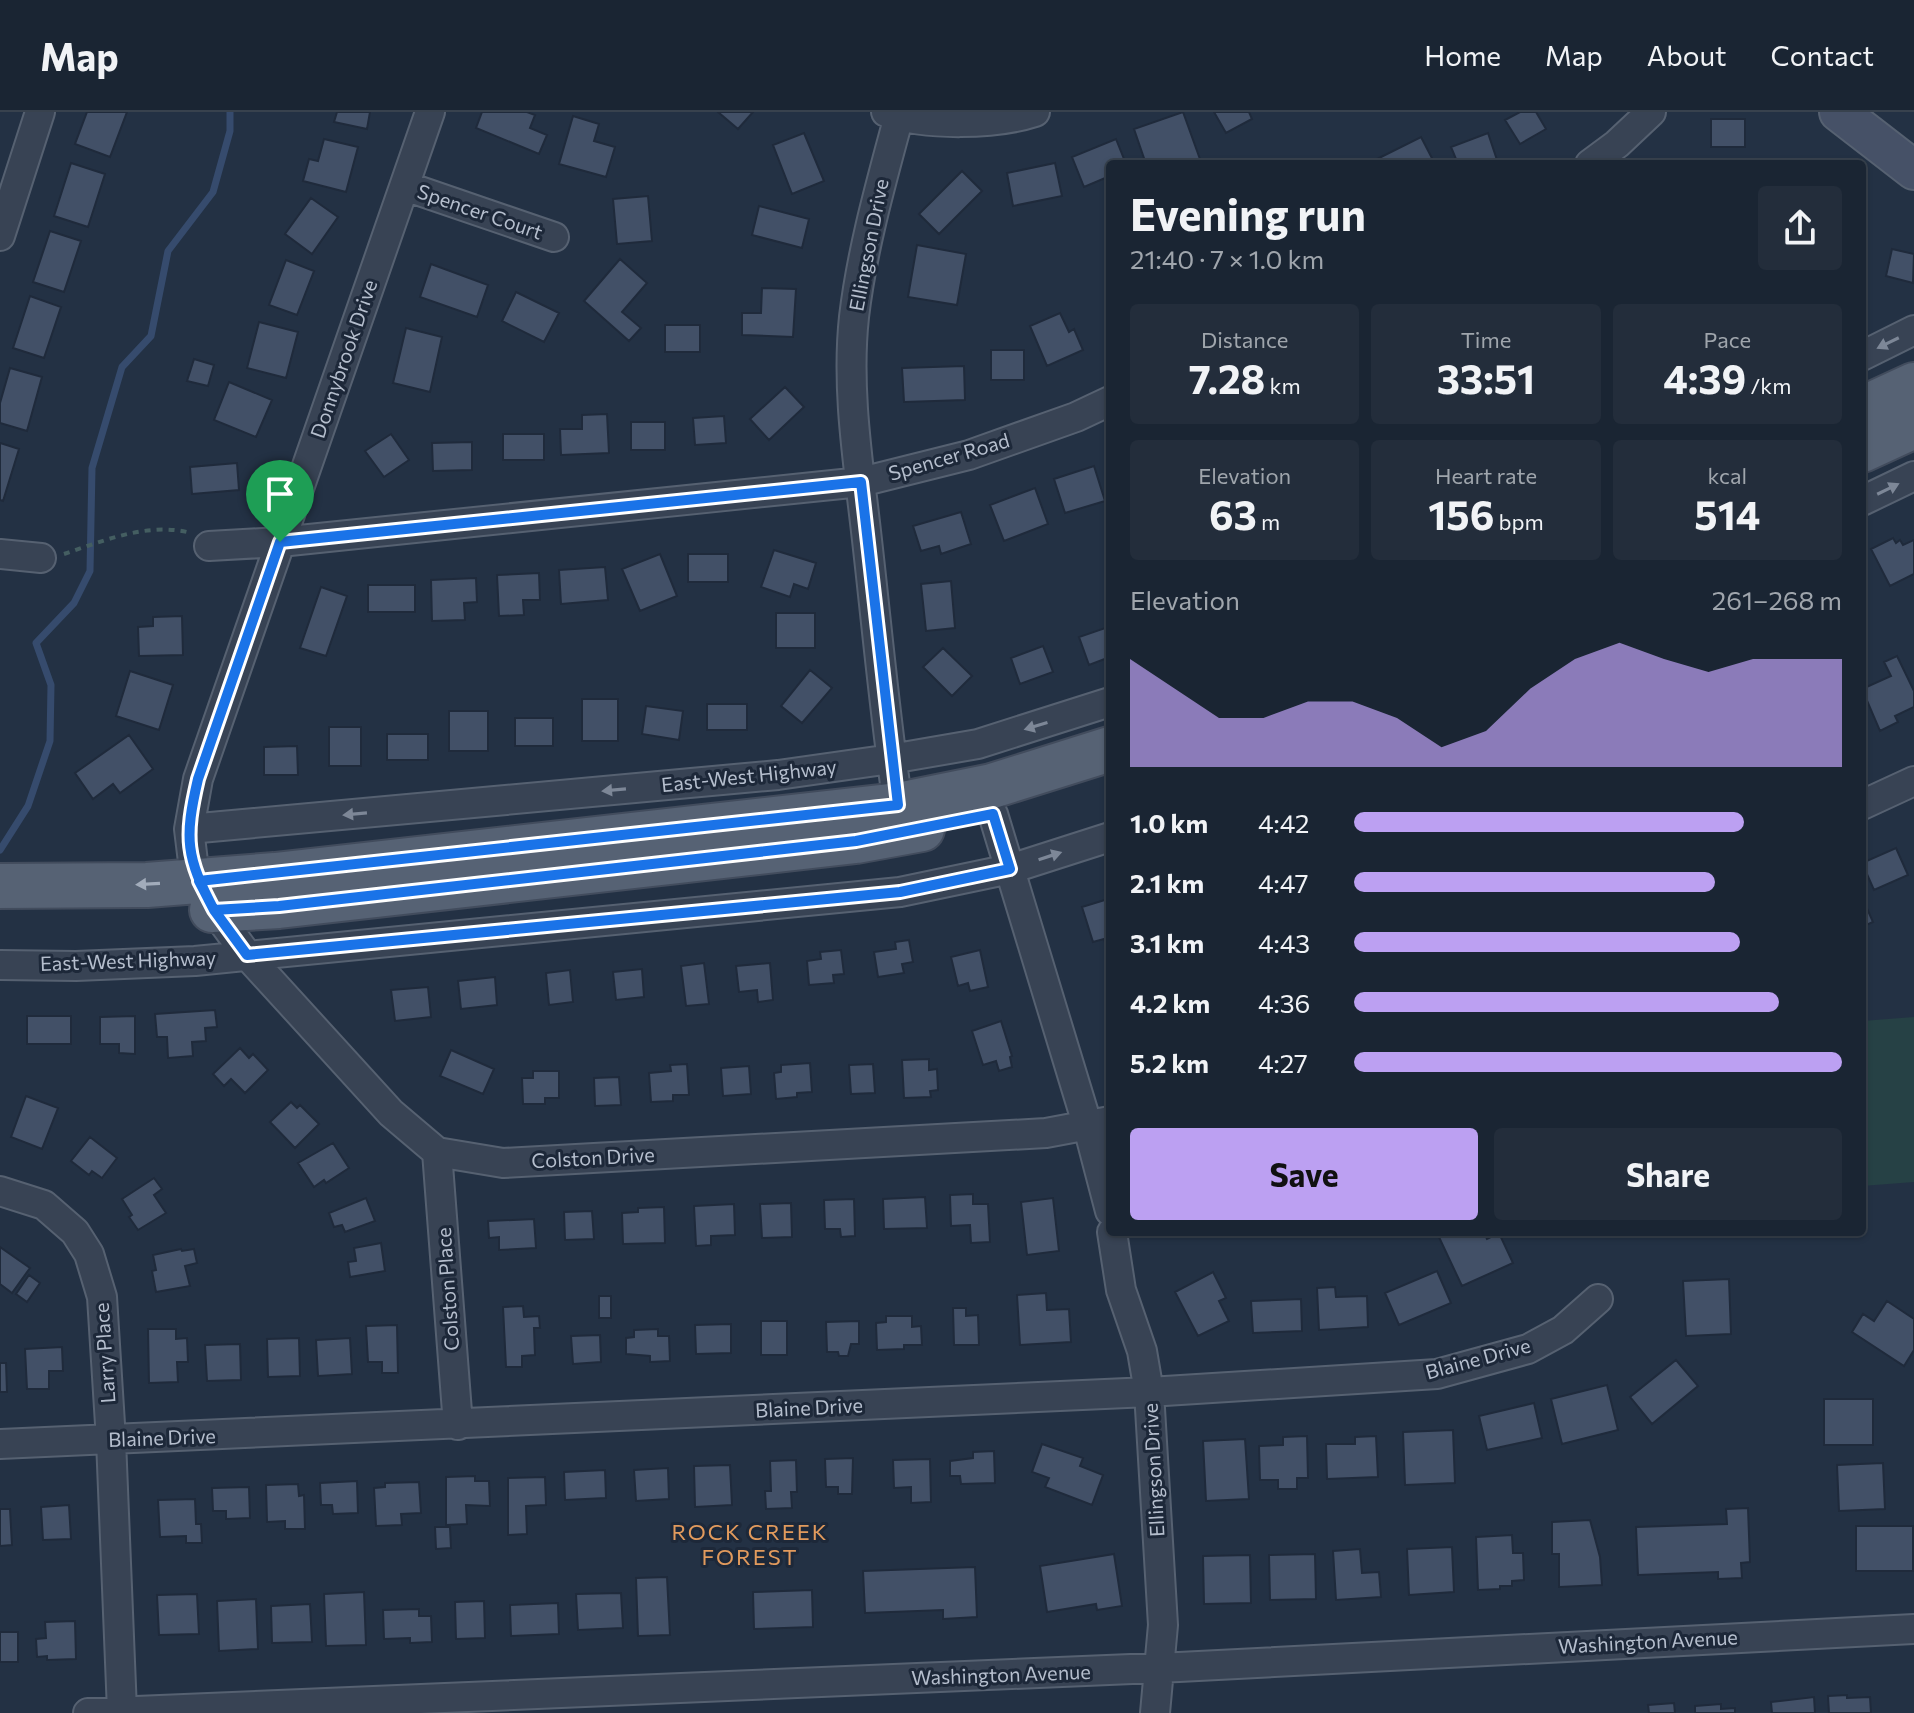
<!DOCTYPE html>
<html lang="en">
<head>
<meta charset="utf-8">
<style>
  :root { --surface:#1a2533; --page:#232d3b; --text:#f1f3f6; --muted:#9fa5ac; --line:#38424e; --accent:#bca0f2 }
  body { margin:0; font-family:Commissioner,sans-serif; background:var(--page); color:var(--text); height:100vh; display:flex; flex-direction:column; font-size:30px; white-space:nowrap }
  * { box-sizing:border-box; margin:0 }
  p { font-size:26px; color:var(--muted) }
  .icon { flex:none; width:44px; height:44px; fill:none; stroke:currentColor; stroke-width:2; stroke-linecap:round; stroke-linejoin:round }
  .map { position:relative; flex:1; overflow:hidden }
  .drawer { position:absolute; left:1106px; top:48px; width:760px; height:1076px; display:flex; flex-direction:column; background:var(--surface); border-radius:8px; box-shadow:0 2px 6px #0004,0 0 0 2px var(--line) }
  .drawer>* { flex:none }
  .pin { position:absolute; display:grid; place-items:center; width:68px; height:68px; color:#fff; margin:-82px -34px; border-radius:50% 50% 50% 0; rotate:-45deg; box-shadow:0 0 8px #0007 }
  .pin .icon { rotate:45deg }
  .round { display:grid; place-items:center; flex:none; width:84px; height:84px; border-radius:8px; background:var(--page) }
  .headline { display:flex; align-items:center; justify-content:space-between; height:136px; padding:0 24px }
  h1 { font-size:44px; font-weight:700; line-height:60px }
  .figures { display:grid; grid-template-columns:repeat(3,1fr); gap:12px; height:136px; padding:8px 24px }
  .figures div { display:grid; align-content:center; border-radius:8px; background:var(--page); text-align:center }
  .figures b { font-size:40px; font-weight:700 }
  .figures small { font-size:22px; font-weight:400 }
  .figures p { font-size:22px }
  .chart { height:224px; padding:16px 24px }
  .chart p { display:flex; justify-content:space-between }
  .chart svg { width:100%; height:144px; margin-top:8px; fill:var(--accent); opacity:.7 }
  .primary-button { display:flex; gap:16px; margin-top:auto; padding:16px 24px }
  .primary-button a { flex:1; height:92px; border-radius:8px; background:var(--accent); color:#111; font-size:32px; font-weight:700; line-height:92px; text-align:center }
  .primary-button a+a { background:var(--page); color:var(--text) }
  ul { padding:0 24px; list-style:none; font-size:26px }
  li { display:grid; grid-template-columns:128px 96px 1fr; align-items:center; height:60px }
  li i { height:20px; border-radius:10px; background:var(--accent) }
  header { display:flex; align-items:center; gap:48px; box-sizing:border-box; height:112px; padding:0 40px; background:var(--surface); border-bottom:2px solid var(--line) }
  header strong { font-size:38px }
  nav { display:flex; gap:44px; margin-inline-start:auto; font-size:28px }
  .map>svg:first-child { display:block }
</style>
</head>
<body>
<header>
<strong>Map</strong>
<nav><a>Home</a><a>Map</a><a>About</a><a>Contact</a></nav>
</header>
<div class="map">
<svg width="1914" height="1601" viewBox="0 0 1914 1601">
  <rect width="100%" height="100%" fill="#233144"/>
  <path fill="#264145" d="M1914,905V1070L1862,1074V909Z"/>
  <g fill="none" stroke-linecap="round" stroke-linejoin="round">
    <path stroke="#364b6d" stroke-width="7" d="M0,738L28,694L50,629L51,573L36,531L74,491L90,459L92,356L122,255L151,224L168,139L213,80L230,19V0"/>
  </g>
  <path fill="#425067" stroke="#1f2a3b" stroke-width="2" d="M87,0H127L110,45L75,32Z
    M337,0H370L367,17L334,10Z
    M482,0H527L535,3L530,16L547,23L539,42L476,16Z
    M718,0H753L738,17Z
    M1183,0L1201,50L1146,52L1134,17Z
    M1214,0H1249L1252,7L1226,21Z
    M1520,0H1536L1546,17L1520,32L1505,8Z
    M573,4L599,12L594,29L615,35L606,65L559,52Z
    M1711,7H1745V35H1711Z
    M804,21L824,69L792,82L773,33Z
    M1488,21L1497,48L1485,52H1458L1451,35Z
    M1421,25L1435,52H1379L1377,47Z
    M324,27L358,35L346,80L303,69L309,47L318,49Z
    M1116,27L1126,52H1110V64L1084,75L1072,45Z
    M71,51L105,62L88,115L54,104Z
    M1055,51L1062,84L1013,94L1007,61Z
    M962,59L982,79L939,122L919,102Z
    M648,84L652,129L617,132L613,87Z
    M311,86L338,105L312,142L285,122Z
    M759,94L809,107L802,136L752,123Z
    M50,119L81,129L64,180L33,170Z
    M917,133L966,142L957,193L908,185Z
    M1892,137L1914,142L1913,171L1886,164Z
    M620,147L647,171L622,200L641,216L629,229L584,189Z
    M286,148L314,159L297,203L269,193Z
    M431,152L488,173L477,205L420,185Z
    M762,176L796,177L793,225L742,223V201H761Z
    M516,180L559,201L544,230L502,209Z
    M30,184L61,195L44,246L13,236Z
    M1060,201L1069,220L1074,217L1083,238L1047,254L1030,214Z
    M259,210L298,220L286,266L247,256Z
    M665,213H700V240H665Z
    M406,216L442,225L430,280L393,271Z
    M991,238H1024V268H991Z
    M194,247L214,253L208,274L187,269Z
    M964,254L965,288L904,290L902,256Z
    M10,256L42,265L27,319L0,311V291Z
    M229,270L272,288L256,325L214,308Z
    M785,275L804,295L769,328L750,307Z
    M607,302L609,341L561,343L560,317H582V303Z
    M724,304L726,331L695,333L693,306Z
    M631,310H665V338H631Z
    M391,322L409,348L384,365L365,339Z
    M503,322H544V348H503Z
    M472,330V358L433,359L432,331Z
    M0,331L19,337L3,389L0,388Z
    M237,351L239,378L192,382L190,355Z
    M1094,354L1105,389L1065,401L1054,367Z
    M1035,376L1048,412L1004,429L990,393Z
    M961,400L971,432L941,442L939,434L921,439L913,414Z
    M1893,426L1896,431L1900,428L1903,433L1914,428V462L1890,474L1871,437Z
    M774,438L816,451L808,477L794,472L790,485L761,475Z
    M660,442L677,484L640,499L622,457Z
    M688,442H728V470H688Z
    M605,455L608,488L561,492L559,458Z
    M539,461L540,488H523L524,503L499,504L497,463Z
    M476,466L477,490L464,491L465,508L432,509L431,468Z
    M951,469L955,516L926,519L921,472Z
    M368,473H415V500H368Z
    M321,475L347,484L326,544L300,536Z
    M776,501H815V536H776Z
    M182,504L183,543L139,544L138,515L153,514V505Z
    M1108,515L1110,545L1089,553L1079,525Z
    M1043,534L1053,560L1020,572L1011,546Z
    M943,536L972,564L952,584L923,555Z
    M1897,544L1914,579V595L1895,604L1898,610L1880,619L1862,577L1891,564L1884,550Z
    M810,558L832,576L802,611L781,594Z
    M130,559L173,573L159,618L116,604Z
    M582,587H618V629H582Z
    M707,592H747V618H707Z
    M646,594L683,599L679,628L642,622Z
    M449,599H488V639H449Z
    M515,606H553V634H515Z
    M329,615H361V654H329Z
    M387,622H428V648H387Z
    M129,623L153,657L120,681L113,672L93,687L75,661Z
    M297,634L298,663H264V635Z
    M1896,736L1908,763L1874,778L1862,751Z
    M1862,785L1873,810L1862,815Z
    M1108,787L1110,792L1108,840L1104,827L1093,830L1082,795Z
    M909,828L913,850L902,852L904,861L878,865L874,840L896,837L895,830Z
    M841,838L844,862L833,863L834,871L809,873L807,849L821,847L820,840Z
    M980,838L988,875L970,879L968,871L958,874L951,845Z
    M704,851L709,892L686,894L681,854Z
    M770,851L773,888L758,890L757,878L739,880L736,854Z
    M642,857L644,885L616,888L613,860Z
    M570,858L573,890L549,893L546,861Z
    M495,865L497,893L461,897L458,869Z
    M428,875L431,905L395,909L391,878Z
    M215,898L217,915L205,916L206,929L192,930L193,944L168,946L167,925H157L155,902Z
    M27,904H71V932H27Z
    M135,904V942L119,941V932H100V905Z
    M1001,909L1012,944L1010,945L1012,955L999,959L996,949L983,953L972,919Z
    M240,936L249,946L253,942L268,958L245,981L231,967L224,974L213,962Z
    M451,938L494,957L483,982L440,964Z
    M929,947V958L937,957L938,978L930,979L931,985L904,986L902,948Z
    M810,951L812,980L797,981V985L776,987L774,961L781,960V953Z
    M687,952L689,983H673V989L651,990L649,961L671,959L670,953Z
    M873,952L875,981L851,982L849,953Z
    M749,954L751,982L723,984L721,956Z
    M533,959H559V986H545V992H523L522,966H533Z
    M619,965L621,993L595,994L594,966Z
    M26,984L58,996L42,1037L11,1025Z
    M291,990L297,996L300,993L319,1012L295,1036L270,1010Z
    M90,1025L117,1046L102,1066L92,1059L89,1063L71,1049Z
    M333,1031L349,1056L326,1071L324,1068L314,1075L298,1051Z
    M154,1066L162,1077L154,1083L166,1101L138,1118L129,1105L132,1103L122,1087Z
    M973,1082V1092H988L990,1130L971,1131L970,1113L951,1114L950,1083Z
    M925,1085L927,1116L884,1117L883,1087Z
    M366,1086L375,1109L345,1120L342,1113L334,1115L329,1101Z
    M1053,1086L1059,1139L1027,1143L1021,1090Z
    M854,1087L855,1124L841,1125L840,1117H825L824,1088Z
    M791,1091L792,1125L762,1126L760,1092Z
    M734,1092L735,1123L711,1124V1133L696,1134L694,1094Z
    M664,1095L665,1131L623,1132L622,1101L638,1100V1096Z
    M592,1099L594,1127L565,1128L564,1100Z
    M534,1107L536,1136L499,1138V1125L489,1126L488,1109Z
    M1445,1120H1484L1487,1127L1499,1121L1513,1151L1462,1174L1438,1123Z
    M381,1131L385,1159L350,1165L348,1150L356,1149L354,1136Z
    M0,1135L30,1156L12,1181L0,1172Z
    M181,1137L182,1139L194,1137L197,1151L185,1154L190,1174L156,1180L152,1159L156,1158L153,1143Z
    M1437,1159L1451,1191L1399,1213L1385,1181Z
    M1213,1160L1226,1186L1219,1189L1229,1209L1198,1224L1175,1180Z
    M29,1163L40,1171L27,1190L16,1182Z
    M1729,1167L1731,1222L1686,1224L1683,1169Z
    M1335,1175L1336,1185L1367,1184L1368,1215L1319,1218L1317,1176Z
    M1046,1181L1047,1198L1069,1197L1071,1230L1020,1233L1017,1183Z
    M599,1184H611V1206H599Z
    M1301,1187L1302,1219L1253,1221L1251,1189Z
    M1887,1189L1914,1207V1238L1904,1254L1852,1220L1863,1202L1874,1209Z
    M523,1194L524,1205L539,1204L540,1216H534L535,1243L522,1244V1255H506L503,1195Z
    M953,1196H966V1204L978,1203L979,1233H954Z
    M886,1204H912V1215L921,1214L922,1233H904V1237L877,1238L876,1211L886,1210Z
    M761,1209H787V1243H761Z
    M859,1209V1232H851L848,1244H839L838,1240H827L826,1210Z
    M731,1212V1241L696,1242L695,1213Z
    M397,1213L398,1261H382V1250H368L366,1214Z
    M148,1217H176V1227L187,1226L188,1250H177L178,1270L149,1271Z
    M658,1217V1224H669L670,1249L650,1250V1244L626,1242V1226L634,1225V1218Z
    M600,1223L601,1250L573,1252L571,1224Z
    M299,1226L300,1264L268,1265L267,1227Z
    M350,1226L352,1262L318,1264L316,1228Z
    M240,1232L241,1268L207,1269L205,1233Z
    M62,1235L63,1259H49V1277H27L25,1237Z
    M1676,1248L1698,1274L1652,1312L1630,1285Z
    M0,1251H6L7,1280H0Z
    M1607,1273L1618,1318L1562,1332L1551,1287Z
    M1824,1287H1873V1333H1824Z
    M1534,1291L1542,1326L1487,1338L1479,1304Z
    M1453,1318L1455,1371L1405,1373L1403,1320Z
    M1307,1324L1308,1366H1297V1377H1278V1368H1260L1259,1334L1283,1333V1325Z
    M1376,1324L1378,1365L1327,1367L1326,1332H1355V1325Z
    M1245,1327L1249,1387L1206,1389L1203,1329Z
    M1042,1332L1083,1346L1080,1354L1103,1363L1092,1393L1045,1375L1049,1366L1032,1360Z
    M994,1339L995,1371L961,1372L960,1364H950V1349L973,1346V1340Z
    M853,1346L852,1382H838V1375H826L825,1347Z
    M930,1347L931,1390L911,1391V1375L894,1376L893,1348Z
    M796,1348L797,1380H791L792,1396L766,1397L765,1379H771L770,1349Z
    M1883,1351L1885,1397L1839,1399L1837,1353Z
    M730,1353L732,1393L695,1395L694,1354Z
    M668,1356L669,1387L636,1389L634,1358Z
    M605,1358L606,1386L565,1388L564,1360Z
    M475,1364V1369H489L490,1394L466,1393L467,1412L446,1413V1365Z
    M545,1365L546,1393L526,1394L527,1422L508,1423V1366Z
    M357,1369L358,1401L333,1402L332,1393H321L320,1371Z
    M419,1370L421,1401L401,1402L402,1413L376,1414L374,1376L385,1375V1371Z
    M298,1372L299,1384L304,1383L305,1417H285V1409L267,1410L266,1373Z
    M249,1375L250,1406L226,1407V1399H213L212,1376Z
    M195,1387L196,1412H201L202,1431H186V1424L160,1425L158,1388Z
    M69,1393L71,1427L43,1428L41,1395Z
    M1748,1396L1750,1450L1741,1451L1742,1466L1718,1467V1460L1638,1463L1636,1415L1727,1412L1726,1397Z
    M0,1397H10L12,1433L0,1434Z
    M1590,1408L1600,1445L1602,1473L1559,1475V1442H1552V1410Z
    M1856,1414H1913V1459H1856Z
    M435,1415H450L451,1436L436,1437Z
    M1512,1423L1513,1441H1523L1524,1468L1512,1469V1474H1500V1477L1478,1478L1476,1425Z
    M1452,1435L1454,1480L1409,1483L1407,1437Z
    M1360,1437L1362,1461L1379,1460L1381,1485L1336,1488L1333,1439Z
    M1114,1442L1122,1494L1097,1498L1096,1492L1047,1500L1040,1454Z
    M1315,1442L1316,1487L1270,1488L1269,1443Z
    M1250,1443L1251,1491L1204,1492L1203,1444Z
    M975,1455L977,1505L943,1507V1498L865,1501L863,1459Z
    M667,1465L670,1523L638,1524L636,1466Z
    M812,1478L813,1515L754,1517L753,1480Z
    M364,1480L366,1533L326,1534L324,1482Z
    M621,1481L623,1516L578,1518L576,1482Z
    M197,1482L199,1522L159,1523L157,1483Z
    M256,1487L258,1537L219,1539L217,1489Z
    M484,1489L485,1526L456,1527L455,1490Z
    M558,1491L559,1522L511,1524L510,1493Z
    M310,1492L312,1530L272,1531L271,1494Z
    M419,1497V1504H431L432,1530L410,1531V1526L384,1527L383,1498Z
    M75,1509L76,1547L47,1548V1544L37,1545L36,1527L46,1526L45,1510Z
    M0,1520H18V1550H0Z
    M1847,1583V1586L1870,1585L1871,1601H1829L1828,1584Z
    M1814,1585L1815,1601H1772L1771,1590Z
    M1674,1591L1675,1601H1649L1648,1593Z
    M1721,1592V1597L1735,1596V1601H1695V1594Z"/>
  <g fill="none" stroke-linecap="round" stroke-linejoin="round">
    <defs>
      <path id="street" d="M430,0L198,667L189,717L194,758L214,798L247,843L391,1001L437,1040L503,1051L1046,1021L1110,1009
        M886,0C926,14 995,13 1035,0
        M1590,52L1617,32L1651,0
        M405,74L554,125
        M0,124L40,0
        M1862,244L1914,218
        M1862,389L1914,364
        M209,434L280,430L861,370L969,343L1076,305L1110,289
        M0,442L41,446
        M898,693C885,605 877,516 867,428C859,355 846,279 854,205C862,137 881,71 899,4
        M1862,693L1914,669
        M993,702L1088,1015L1110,1099
        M189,717L778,663L891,647L978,632L1110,590
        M0,853L76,854L195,849L900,780L1010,757L1110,725
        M437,1040L458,1313
        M0,1079L44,1093L75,1120L89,1142L102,1185L111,1328L122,1599
        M1112,1120L1121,1178L1142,1239L1149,1280L1163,1513L1155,1601
        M0,1332L1149,1280L1437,1262L1528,1237L1563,1218L1598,1187
        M88,1601L1179,1555L1914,1517"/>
      <path id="secondary" d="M1839,0L1914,58"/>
      <path id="primary" d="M1862,297L1914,273
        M1862,338L1914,314
        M0,774L147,773L275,763L898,693L992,674L1110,637
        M212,798L279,794L856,729L922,717"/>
    </defs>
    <use href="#street" stroke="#566171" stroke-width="32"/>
    <use href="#secondary" stroke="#566171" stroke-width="42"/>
    <use href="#primary" stroke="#424c5d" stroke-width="48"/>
    <path stroke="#445e61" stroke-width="4" stroke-dasharray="6 6" stroke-linecap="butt" d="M64,442C103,429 145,411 187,420"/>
    <use href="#street" stroke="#384354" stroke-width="28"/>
    <use href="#secondary" stroke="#465167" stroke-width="38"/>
    <use href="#primary" stroke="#566274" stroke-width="44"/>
  </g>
  <defs><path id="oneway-solid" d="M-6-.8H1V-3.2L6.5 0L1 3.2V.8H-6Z" transform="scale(2)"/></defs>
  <g fill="#7d8797">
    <use href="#oneway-solid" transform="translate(1888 231) rotate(154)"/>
    <use href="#oneway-solid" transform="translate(1888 377) rotate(-26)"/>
    <use href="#oneway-solid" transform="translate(1036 614) rotate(163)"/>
    <use href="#oneway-solid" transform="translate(614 678) rotate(175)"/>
    <use href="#oneway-solid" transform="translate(355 702) rotate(175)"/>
    <use href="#oneway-solid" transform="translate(1050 744) rotate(-18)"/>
  </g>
  <use fill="#a2acbb" href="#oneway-solid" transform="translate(148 772) rotate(177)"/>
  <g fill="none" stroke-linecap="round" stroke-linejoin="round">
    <defs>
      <path id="route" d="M280,430L198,667C184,727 186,745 214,798L279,794L856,729L993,702L1010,757L900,780L247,843L214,798L199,769L898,693L861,370L280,430"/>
    </defs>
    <use href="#route" stroke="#fff" stroke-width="16"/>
    <use href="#route" stroke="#1a73e8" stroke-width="10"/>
  </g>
  <g text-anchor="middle" stroke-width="6" stroke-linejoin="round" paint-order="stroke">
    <g font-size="20" fill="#b5becd" stroke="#1d2839">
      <text transform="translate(480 100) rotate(19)" y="7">Spencer Court</text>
      <text transform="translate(869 133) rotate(-79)" y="7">Ellingson Drive</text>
      <text transform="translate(344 247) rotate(-71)" y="7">Donnybrook Drive</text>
      <text transform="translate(949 345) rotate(-16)" y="7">Spencer Road</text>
      <text transform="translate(749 664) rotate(-6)" y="7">East-West Highway</text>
      <text transform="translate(128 849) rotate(-2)" y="7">East-West Highway</text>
      <text transform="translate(593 1046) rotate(-3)" y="7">Colston Drive</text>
      <text transform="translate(448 1177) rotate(-94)" y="7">Colston Place</text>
      <text transform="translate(105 1241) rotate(-94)" y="7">Larry Place</text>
      <text transform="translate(1478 1247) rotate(-15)" y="7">Blaine Drive</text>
      <text transform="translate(809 1296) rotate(-3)" y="7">Blaine Drive</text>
      <text transform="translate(162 1326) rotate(-2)" y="7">Blaine Drive</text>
      <text transform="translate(1154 1358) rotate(-93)" y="7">Ellingson Drive</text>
      <text transform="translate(1648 1530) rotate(-3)" y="7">Washington Avenue</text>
      <text transform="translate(1001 1563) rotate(-2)" y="7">Washington Avenue</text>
    </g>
    <g font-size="22" letter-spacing="2" fill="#e19a5d" stroke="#1d2839">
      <text x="750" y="1428">ROCK CREEK<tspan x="750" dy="25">FOREST</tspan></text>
    </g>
  </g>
</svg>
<div class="pin" style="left:280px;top:430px;background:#1e9e55"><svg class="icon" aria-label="arrive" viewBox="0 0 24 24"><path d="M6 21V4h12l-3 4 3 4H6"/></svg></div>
<section class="drawer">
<div class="headline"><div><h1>Evening run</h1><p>21:40 · 7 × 1.0 km</p></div><a class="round"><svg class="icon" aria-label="share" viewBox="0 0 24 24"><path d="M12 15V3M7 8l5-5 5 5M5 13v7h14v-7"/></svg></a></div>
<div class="figures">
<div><p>Distance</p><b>7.28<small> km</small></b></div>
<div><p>Time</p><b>33:51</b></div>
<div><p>Pace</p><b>4:39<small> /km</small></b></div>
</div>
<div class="figures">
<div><p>Elevation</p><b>63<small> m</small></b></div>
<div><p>Heart rate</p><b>156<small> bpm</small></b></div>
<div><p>kcal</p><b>514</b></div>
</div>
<div class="chart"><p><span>Elevation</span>261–268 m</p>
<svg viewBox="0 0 160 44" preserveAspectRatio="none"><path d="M0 44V11L10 20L20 29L30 29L40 24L50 24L60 29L70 38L80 33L90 20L100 11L110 6L120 11L130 15L140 11L150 11L160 11V44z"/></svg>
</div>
<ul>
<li><b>1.0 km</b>4:42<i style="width:80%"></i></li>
<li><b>2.1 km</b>4:47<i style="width:74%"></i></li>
<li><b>3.1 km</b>4:43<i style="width:79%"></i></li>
<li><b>4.2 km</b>4:36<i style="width:87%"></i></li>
<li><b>5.2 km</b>4:27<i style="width:100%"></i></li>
</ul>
<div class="primary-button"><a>Save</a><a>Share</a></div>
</section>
</div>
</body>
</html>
